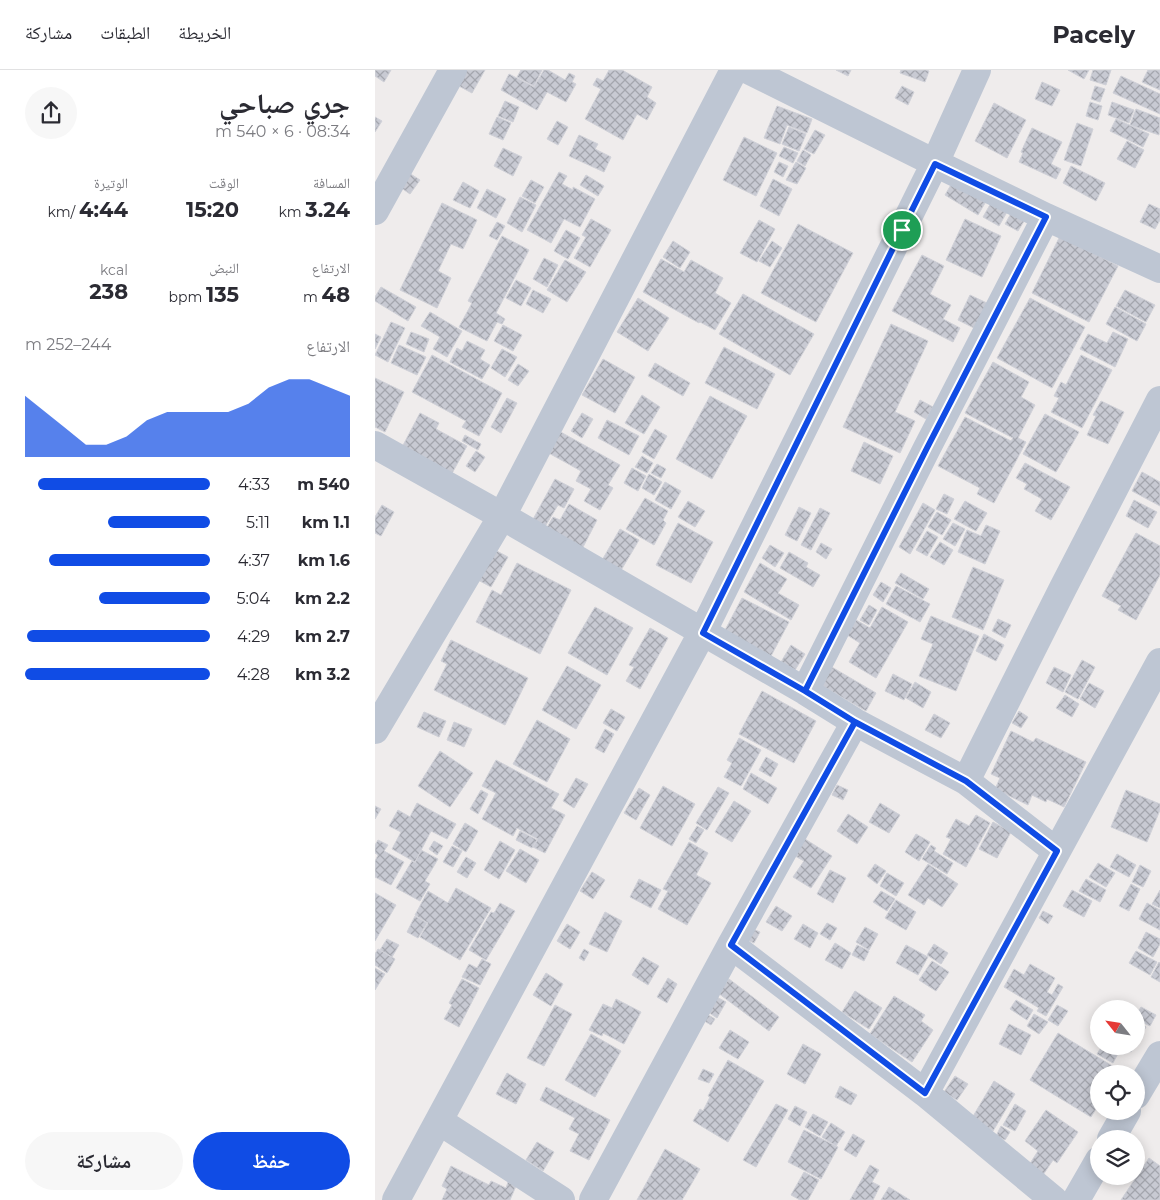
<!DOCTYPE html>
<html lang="ar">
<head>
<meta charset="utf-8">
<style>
  :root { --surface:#fff; --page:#f7f7f7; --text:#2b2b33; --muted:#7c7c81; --line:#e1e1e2; --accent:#104ce5 }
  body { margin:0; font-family:Montserrat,"Noto Naskh Arabic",sans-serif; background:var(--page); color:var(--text); direction:rtl; height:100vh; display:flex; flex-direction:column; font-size:19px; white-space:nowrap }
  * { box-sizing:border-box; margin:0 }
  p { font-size:16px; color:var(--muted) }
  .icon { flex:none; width:28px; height:28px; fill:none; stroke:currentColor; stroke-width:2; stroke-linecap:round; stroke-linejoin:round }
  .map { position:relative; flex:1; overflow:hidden; direction:ltr }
  .details { display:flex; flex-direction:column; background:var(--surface); width:375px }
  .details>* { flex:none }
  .needle { width:32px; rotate:300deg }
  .tools { position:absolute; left:715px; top:930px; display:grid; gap:10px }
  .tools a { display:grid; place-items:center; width:55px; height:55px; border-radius:50%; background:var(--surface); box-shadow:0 2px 12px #0003; font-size:25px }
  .pin { position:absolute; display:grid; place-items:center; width:42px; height:42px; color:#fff; margin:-21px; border:2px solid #fff; border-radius:50%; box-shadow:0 1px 5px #0007 }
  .round { display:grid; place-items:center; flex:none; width:52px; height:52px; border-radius:26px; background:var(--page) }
  .head { display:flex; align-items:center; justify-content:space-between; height:85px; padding:0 25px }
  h1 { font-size:28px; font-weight:700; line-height:38px }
  .figures { display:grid; grid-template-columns:repeat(3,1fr); gap:8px; height:85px; padding:5px 25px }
  .figures div { display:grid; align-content:center }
  .figures b { font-size:21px; font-weight:700 }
  .figures small { font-size:14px; font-weight:400 }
  .figures p { font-size:14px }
  .chart { height:140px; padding:10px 25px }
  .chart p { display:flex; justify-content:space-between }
  .chart svg { width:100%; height:90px; margin-top:5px; fill:var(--accent); opacity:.7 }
  .primary-button { display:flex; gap:10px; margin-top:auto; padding:10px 25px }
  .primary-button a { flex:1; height:58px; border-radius:30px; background:var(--accent); color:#fff; font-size:20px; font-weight:700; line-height:58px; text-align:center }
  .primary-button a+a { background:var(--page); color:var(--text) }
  ul { padding:0 25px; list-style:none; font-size:16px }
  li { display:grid; grid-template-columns:80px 60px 1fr; align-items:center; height:38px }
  li i { height:12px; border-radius:6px; background:var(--accent) }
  header { display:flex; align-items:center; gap:30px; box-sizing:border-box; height:70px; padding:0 25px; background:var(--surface); border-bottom:1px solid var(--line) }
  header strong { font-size:24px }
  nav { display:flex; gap:28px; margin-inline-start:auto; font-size:18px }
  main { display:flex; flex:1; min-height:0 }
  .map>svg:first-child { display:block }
</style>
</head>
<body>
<header>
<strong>Pacely</strong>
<nav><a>الخريطة</a><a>الطبقات</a><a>مشاركة</a></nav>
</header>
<main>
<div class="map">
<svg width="785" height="1130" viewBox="0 0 785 1130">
  <defs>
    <pattern id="building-cross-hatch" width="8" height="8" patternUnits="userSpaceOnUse" patternTransform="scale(1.25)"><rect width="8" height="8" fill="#c8cad3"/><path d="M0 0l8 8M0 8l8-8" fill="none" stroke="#a4a6ae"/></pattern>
  </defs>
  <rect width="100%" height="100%" fill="#efecec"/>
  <path fill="url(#building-cross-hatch)" stroke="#d0d1d8" d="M0,0H16L9,12L0,6Z
    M91,0H110L97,23L80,14Z
    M146,0H167L159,16L142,7Z
    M169,0H173L190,10L194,3L200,6L197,12L201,14L191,32L172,22L162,40L126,20L134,4L159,17Z
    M234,0H247L277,17L272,27L281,33L272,50L262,44L248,70L210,49L226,19L218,15L222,8L228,11Z
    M461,0H476L473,6Z
    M526,0H551L554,1L550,12L525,3Z
    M693,0H714L709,9Z
    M718,0H736L731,15L715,10Z
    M773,0H785V20L767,12Z
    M746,6L785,24V44L738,23Z
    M667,12L685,20L677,36L660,29Z
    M527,16L539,22L533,35L520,28Z
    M720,16L730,19L725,32L716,29Z
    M130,31L144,37L138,52L123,46Z
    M715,32L727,36L723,50L711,46Z
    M737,32L759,40L754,53L733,45Z
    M619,33L651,50L632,88L600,71Z
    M402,36L437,49L432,63L412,55L405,74L389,68Z
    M761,39L785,48L784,65L755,55Z
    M0,47L7,51L0,62Z
    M122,47L136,53L128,70L114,64Z
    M741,49L774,64L768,77L735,61Z
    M182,51L193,57L183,75L172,69Z
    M702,53L718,59L706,96L689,90Z
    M414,57L431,64L424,81L407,74Z
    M657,58L687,72L676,94L686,99L681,109L644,92L648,83L646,82Z
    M440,60L450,65L439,84L429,79Z
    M204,65L223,74L220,79L236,87L229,102L194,86Z
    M369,67L402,83L381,126L348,110Z
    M752,71L769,80L760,98L742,89Z
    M409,77L423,83L418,93L404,86Z
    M128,78L147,87L138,106L119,96Z
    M428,80L436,85L430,96L422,91Z
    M404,92L413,96L408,107L399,102Z
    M421,92L431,98L422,114L411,110Z
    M696,96L730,113L721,131L688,113Z
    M31,101L45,110L35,124L22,115Z
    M184,102L192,106L187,114L198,120V117L220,129L205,157L189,149L176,173L152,160Z
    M211,105L229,116L223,126L205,115Z
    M580,108L613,128L603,145L570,125Z
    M398,109L417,119L404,146L385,136Z
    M156,110L169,117L160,133L147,126Z
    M88,112L104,121L95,138L78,130Z
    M112,119L131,129L121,148L102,138Z
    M145,127L161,135L147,162L132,153Z
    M67,133L102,150L88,179L76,174L63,201L76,208L62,238L25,220Z
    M616,133L632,142L624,156L608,147Z
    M774,134L785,139V150L780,159L765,152Z
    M638,140L651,148L643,161L630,154Z
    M216,149L236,160L215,197L199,188L211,167L207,165Z
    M590,149L626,166L607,207L571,190Z
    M384,150L400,159L382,192L365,183Z
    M122,152L130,156L122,170L114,166Z
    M423,154L478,183L441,252L386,223Z
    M191,160L205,168L193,189L179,181Z
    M127,166L154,180L121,243L130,249L127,254L122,252L112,271L84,257L97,233L93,231Z
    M685,166L743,196L714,252L657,223Z
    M298,171L315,182L305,198L288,187Z
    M397,171L407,178L395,197L384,191Z
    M547,185L569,196L555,224L576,235L568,249L585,258L578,272L517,241Z
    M169,188L183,195L172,217L158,209Z
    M286,189L309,202L316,190L348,208L340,223L356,233L340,260L325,252L324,253L268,222Z
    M190,190L211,202L192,232L172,220Z
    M141,210L156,218L146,236L131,228Z
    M6,217L41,237L33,251L0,231V227Z
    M158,220L176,229L168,243L151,234Z
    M750,220L780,235L771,252L741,236Z
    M368,224L439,264L415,305L344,264Z
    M595,225L614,234L601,259L583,250Z
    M263,228L294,248L273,281L242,262Z
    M655,228L710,257L677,318L622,288Z
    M740,237L771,254L762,271L731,254Z
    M55,242L87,261L72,287L58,279L65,267L46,256Z
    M16,252L30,258L13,292L0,285Z
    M516,254L553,271L520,342L540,351L525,383L468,357Z
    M128,255L147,265L138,281L119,271Z
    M36,262L54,269L49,282L31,274Z
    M738,262L753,269L740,297L705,279L713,264L732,273Z
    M0,264L6,267L0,279Z
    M92,271L110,280L105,289L115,295L107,309L75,292L82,278L87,281Z
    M24,275L51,287L42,305L16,293Z
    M349,277L400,304L382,339L330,313Z
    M127,279L142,287L130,307L116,298Z
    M57,285L127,323L104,366L87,357L91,351L37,322Z
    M706,285L737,300L707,358L676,342L684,328L679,326L686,312L691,315Z
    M228,289L260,307L240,343L207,325Z
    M618,292L654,312L646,327L660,335L643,368L651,372L619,433L602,424L605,418L563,396L590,347L636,371L638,368L590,343Z
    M280,293L315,313L308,326L273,306Z
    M143,294L154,301L143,316L133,310Z
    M0,308L29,322L10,362L0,357Z
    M267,325L285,337L269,364L250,353Z
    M335,326L372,346L337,409L301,389Z
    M132,328L142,333L126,363L116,357Z
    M545,330L558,337L551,349L539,342Z
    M726,331L749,342L733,374L712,365L721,346L718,345Z
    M45,343L64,353L61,359L92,376L75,407L25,381Z
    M207,343L218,349L207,368L196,361Z
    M670,344L704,362L681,402L648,384Z
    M232,350L264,366L254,385L223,368Z
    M280,359L292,366L279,389L267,382Z
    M182,360L245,395L233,415L238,418L225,440L209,431L216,419L201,411L206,401L170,381Z
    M90,365L106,374L103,380L87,371Z
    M489,372L518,386L505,414L476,401Z
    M101,381L110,387L100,402L91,396Z
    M267,386L278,393L272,403L260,397Z
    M650,393L695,417L676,450L660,441L667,429L649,419L652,414L641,408Z
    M282,394L291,399L286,408L276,403Z
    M257,398L271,406L263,421L249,413Z
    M767,402L785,412V436L757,421Z
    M274,404L287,412L279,425L267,418Z
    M180,409L199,419L189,438L183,435L168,460L156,453Z
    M290,412L306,421L296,439L280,430Z
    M569,424L579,429L572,444L561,439Z
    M270,428L293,441L288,450L291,453L279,475L251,459Z
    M759,430L782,442L773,458L751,446Z
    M313,431L330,441L320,457L303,447Z
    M590,431L612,443L601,461L579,449Z
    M548,433L560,440L535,484L524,477Z
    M194,434L222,450L206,481L170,461L178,447L185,450Z
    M7,435L19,442L6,466L0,463V447Z
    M424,437L436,443L422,471L410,465Z
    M445,438L455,443L436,480L426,475Z
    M562,442L576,450L567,465L553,457Z
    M303,453L338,472L316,513L281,495Z
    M578,453L590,459L580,476L568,469Z
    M611,455L625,461L610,494L583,482L592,460L606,466Z
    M245,459L264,470L245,502L226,492Z
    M552,461L563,467L552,486L541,480Z
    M761,463L785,476V505L761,550L743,540L746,536L727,526Z
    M565,472L578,480L569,495L555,487Z
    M446,473L457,479L451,489L441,482Z
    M395,475L409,483L400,497L387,488Z
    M120,480L133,487L116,517L103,510Z
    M414,482L433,493L431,497L445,505L438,517L405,498Z
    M142,493L196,520L165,584L101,552L117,520L126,525Z
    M385,493L412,509L403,523L424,535L416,550L369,522Z
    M598,497L629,510L608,560L577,547Z
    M526,503L554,519L548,529L520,513Z
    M506,512L516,518L508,532L498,525Z
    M521,516L555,534L545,552L511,534Z
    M367,528L414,552L396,586L349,562Z
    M494,535L502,540L494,555L485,550Z
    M220,537L258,558L232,605L193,583Z
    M507,537L533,552L501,608L474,592L485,573L472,565L481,550L495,558Z
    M556,546L604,566L581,621L544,606L558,574L546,569Z
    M623,549L636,555L630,568L617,561Z
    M275,558L293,568L265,619L251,611L259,597L254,595Z
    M609,564L629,575L621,591L601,581Z
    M76,570L153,608L130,655L59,620L72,594L66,591Z
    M416,575L430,584L420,600L406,592Z
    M707,590L720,597L703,629L690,622Z
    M192,596L226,615L201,659L167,640Z
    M455,596L501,623L491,641L444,614Z
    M679,597L696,605L688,622L671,613Z
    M518,604L537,614L529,630L510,621Z
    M540,612L556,622L548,638L531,628Z
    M714,613L729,621L720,638L705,629Z
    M387,621L441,651L419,693L364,664Z
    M690,625L704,634L697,647L681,638Z
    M236,639L250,647L242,661L228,653Z
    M644,641L653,647L646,658L637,653Z
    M49,642L71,651L64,667L42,657Z
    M559,644L575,653L566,668L550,660Z
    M162,650L195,669L172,712L138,694Z
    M79,652L97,659L89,677L72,670Z
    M230,659L239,664L229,683L220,678Z
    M636,661L658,672L661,668L711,692L689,737L672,729L671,732L657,725L653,735L620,719L625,708L616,704Z
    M364,668L386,680L366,716L349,707L357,693L352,690Z
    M65,681L98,703L75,737L43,716Z
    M391,687L403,694L396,707L384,700Z
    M121,690L184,724L176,738L190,745L170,783L158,777L163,769L142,758L138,766L107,749L121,723L107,716Z
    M376,703L402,718L393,734L368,719Z
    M201,708L213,714L199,738L188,731Z
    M462,715L473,720L468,730L457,725Z
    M288,716L320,734L297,776L265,758Z
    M343,717L354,723L332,760L321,753Z
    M264,718L275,725L261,750L249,743Z
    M106,720L113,724L103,744L95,739Z
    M751,720L785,734V740L772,772L736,757Z
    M359,731L376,741L357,772L340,762Z
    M42,733L81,754L72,769L56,761L40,792L17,779L26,762L14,756L23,740L35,747Z
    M505,733L525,745L514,763L494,752Z
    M0,736L6,739L0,749Z
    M473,744L493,757L482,774L462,761Z
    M601,745L615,753L591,797L568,784L576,769L571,767L581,749L594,756Z
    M618,752L636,762L622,788L604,779Z
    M90,753L103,761L91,782L78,774Z
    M322,756L329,760L321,773L314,769Z
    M145,761L162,770L157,778L141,770Z
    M422,764L457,786L436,818L418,807L429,791L411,781Z
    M541,764L555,772L544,791L530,782Z
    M3,770L13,775L9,781L29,792L16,815L0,807V791L3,785L0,783V775Z
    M59,771L68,776L62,785L54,779Z
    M125,771L140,780L124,809L109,800Z
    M314,772L333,783L321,805L336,813L312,855L283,839L293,821L288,819Z
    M556,775L561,778L559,781L578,793L572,804L547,789Z
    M77,776L87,781L78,797L68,792Z
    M145,779L164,790L151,813L131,801Z
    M46,780L63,789L50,811L55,814L45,831L21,818L37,791L40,793Z
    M742,784L761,795L754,807L735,797Z
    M91,787L101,793L92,808L82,802Z
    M723,793L740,803L731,817L714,807Z
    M500,794L511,801L502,814L492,806Z
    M553,794L583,814L567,837L553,828L549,835L533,825Z
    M765,795L776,801L768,817L757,812Z
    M455,800L471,808L458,833L442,824Z
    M217,802L230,810L218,829L205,821Z
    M512,803L529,813L521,826L505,816Z
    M264,809L286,820L276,838L255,827Z
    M711,809L731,820L725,832L704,821Z
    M756,814L765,819L754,841L744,836Z
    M81,818L116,838L85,890L45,867L53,853L40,845L53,821L73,833Z
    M697,820L717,831L709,847L688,836Z
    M785,820V838L777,834Z
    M506,821L520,829L512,841L498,832Z
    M0,823L21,835L0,871Z
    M521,830L541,842L531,860L510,848Z
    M125,833L140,841L111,890L94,880L116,842L119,843Z
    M772,833L785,840V860L764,849Z
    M401,836L417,846L407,861L391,852Z
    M668,841L678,846L673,854L664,848Z
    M230,842L247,851L232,882L214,874Z
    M40,846L52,853L43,868L32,862Z
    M452,853L462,858L455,870L445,864Z
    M192,854L205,862L195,879L182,871Z
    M428,854L443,863L435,878L419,869Z
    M373,857L385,862L379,873L368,868Z
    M490,857L503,864L494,880L481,872Z
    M771,862L785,869V874L778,887L763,878Z
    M12,869L24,875L17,887L5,880Z
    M460,873L476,883L467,899L450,890Z
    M559,874L573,883L566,894L552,885Z
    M482,875L494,881L489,891L477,885Z
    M531,875L553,887L543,905L521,893Z
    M3,879L20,889L12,903L0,895V884Z
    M209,879L214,882L209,891L204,888Z
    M761,881L782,892L775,905L754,893Z
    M268,887L284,896L273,915L257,905Z
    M107,889L116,894L105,915L87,907L94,894L102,898Z
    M557,891L574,902L561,921L544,910Z
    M784,892L785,893V912L776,907Z
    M655,894L680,908L672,922L677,925L683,914L688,917L671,946L662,941L664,938L629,917L639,899L649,905Z
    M0,898L10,904L0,920Z
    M171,903L188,914L176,936L158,925Z
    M293,908L302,914L292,933L282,927Z
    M87,909L104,918L84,957L69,949L77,935L74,933Z
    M354,909L404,947L394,961L343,923Z
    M480,921L507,938L494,959L467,942Z
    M338,925L351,932L342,948L330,940Z
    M519,926L550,945L546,951L558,960L537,992L495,964Z
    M241,929L266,942L249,974L228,963L227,966L214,960L228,934L237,938Z
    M641,930L658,940L652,950L635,939Z
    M747,932L759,939H744Z
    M180,935L197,944L169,996L152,988Z
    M682,935L693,941L683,956L673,950Z
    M766,937L781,945L775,956L761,949V945Z
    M330,943L340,949L336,955L326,949Z
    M659,944L673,952L664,964L652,956Z
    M761,951L771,957L761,973Z
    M634,954L656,965L646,985L624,974Z
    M355,960L374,972L363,989L344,978Z
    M683,963L744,1000L742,1004H724V1034L716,1047L655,1010Z
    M216,964L246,981L220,1027L190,1010Z
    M428,974L446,984L430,1014L412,1004Z
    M727,976H759L756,982L747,976L738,993L722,984Z
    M353,990L389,1011L353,1072L318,1051L325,1039L328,1041L335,1027L333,1026Z
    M328,999L339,1004L334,1013L323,1009Z
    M132,1003L151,1014L141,1034L121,1024Z
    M580,1006L593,1014L582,1030L569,1022Z
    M619,1011L640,1024L618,1061L597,1048Z
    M465,1016L482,1025L476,1035L460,1027Z
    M171,1017L235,1050L214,1090L195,1081L204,1064L194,1059L200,1048L165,1030Z
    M401,1034L413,1040L381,1097L368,1090Z
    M640,1034L651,1041L640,1061L628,1055Z
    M420,1036L432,1042L425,1056L413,1049Z
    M671,1040L703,1062L682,1093L678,1090L668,1105L654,1095L663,1081L650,1071Z
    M438,1044L453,1052L445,1066L430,1057Z
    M456,1053L470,1062L461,1076L447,1067Z
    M626,1056L635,1062L630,1070L621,1066Z
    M429,1060L463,1077L446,1109L413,1092Z
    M478,1064L490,1071L481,1087L469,1080Z
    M162,1072L179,1082L168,1101L151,1090Z
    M290,1079L325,1099L307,1130H262Z
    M774,1088L785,1096V1130H746Z
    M495,1095L504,1100L497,1112L505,1116L498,1130H475Z
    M76,1096L114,1115L116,1111L131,1118L133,1112L141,1116L135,1130H67L72,1119L67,1116Z
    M429,1102L444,1110L433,1130H425L416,1125Z
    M514,1117L535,1130H506Z"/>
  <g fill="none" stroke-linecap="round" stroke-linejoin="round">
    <path stroke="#bec6d3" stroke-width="28" d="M373,0L560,93L671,147L785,199
      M0,141L78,0
      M0,375L127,446L430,621L480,652L591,711L681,781
      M430,621L552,378L671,147
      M0,660L127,446L359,0
      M591,711L688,518L785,330
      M356,875L550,1023L679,1130
      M550,1023L785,592
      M761,1025L785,985
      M64,1051L186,1130
      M736,1069L752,1041
      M21,1130L327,563L560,93L602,0
      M218,1130L356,875L480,652
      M701,1130L724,1090"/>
  </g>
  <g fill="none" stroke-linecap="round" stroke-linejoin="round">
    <defs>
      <path id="route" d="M527,160L328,563L430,621L480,652L591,711L682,781L550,1023L356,875L480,652L430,621L552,378L671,147L560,94L527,160"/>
    </defs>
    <use href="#route" stroke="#fff" stroke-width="10"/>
    <use href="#route" stroke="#104ce5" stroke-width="6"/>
  </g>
</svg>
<div class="tools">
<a><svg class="needle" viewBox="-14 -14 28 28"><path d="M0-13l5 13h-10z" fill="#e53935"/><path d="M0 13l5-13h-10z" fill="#7c7c81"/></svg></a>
<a><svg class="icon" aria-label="locate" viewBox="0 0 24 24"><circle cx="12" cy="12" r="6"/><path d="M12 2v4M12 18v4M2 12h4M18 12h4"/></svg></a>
<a><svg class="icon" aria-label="layers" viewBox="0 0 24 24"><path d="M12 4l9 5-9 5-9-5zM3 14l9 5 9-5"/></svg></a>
</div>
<div class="pin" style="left:527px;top:160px;background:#1e9e55"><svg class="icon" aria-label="arrive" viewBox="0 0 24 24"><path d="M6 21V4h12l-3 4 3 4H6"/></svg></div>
</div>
<section class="details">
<div class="head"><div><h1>جري صباحي</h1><p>08:34 · 6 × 540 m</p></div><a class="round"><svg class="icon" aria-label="share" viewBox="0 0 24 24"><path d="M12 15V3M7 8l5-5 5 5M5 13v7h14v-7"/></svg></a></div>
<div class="figures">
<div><p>المسافة</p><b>3.24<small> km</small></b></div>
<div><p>الوقت</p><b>15:20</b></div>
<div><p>الوتيرة</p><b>4:44<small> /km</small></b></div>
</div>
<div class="figures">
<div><p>الارتفاع</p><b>48<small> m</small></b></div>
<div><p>النبض</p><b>135<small> bpm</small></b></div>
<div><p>kcal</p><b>238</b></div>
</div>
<div class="chart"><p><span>الارتفاع</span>244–252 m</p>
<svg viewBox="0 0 160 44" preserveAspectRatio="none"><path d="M0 44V14L10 22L20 30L30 38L40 38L50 34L60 26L70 22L80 22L90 22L100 22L110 18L120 10L130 6L140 6L150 10L160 14V44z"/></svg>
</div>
<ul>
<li><b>540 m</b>4:33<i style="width:93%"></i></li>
<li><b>1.1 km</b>5:11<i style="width:55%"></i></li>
<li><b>1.6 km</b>4:37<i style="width:87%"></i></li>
<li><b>2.2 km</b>5:04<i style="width:60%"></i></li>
<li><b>2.7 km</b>4:29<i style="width:99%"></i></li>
<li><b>3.2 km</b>4:28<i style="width:100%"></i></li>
</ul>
<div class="primary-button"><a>حفظ</a><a>مشاركة</a></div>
</section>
</main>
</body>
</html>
